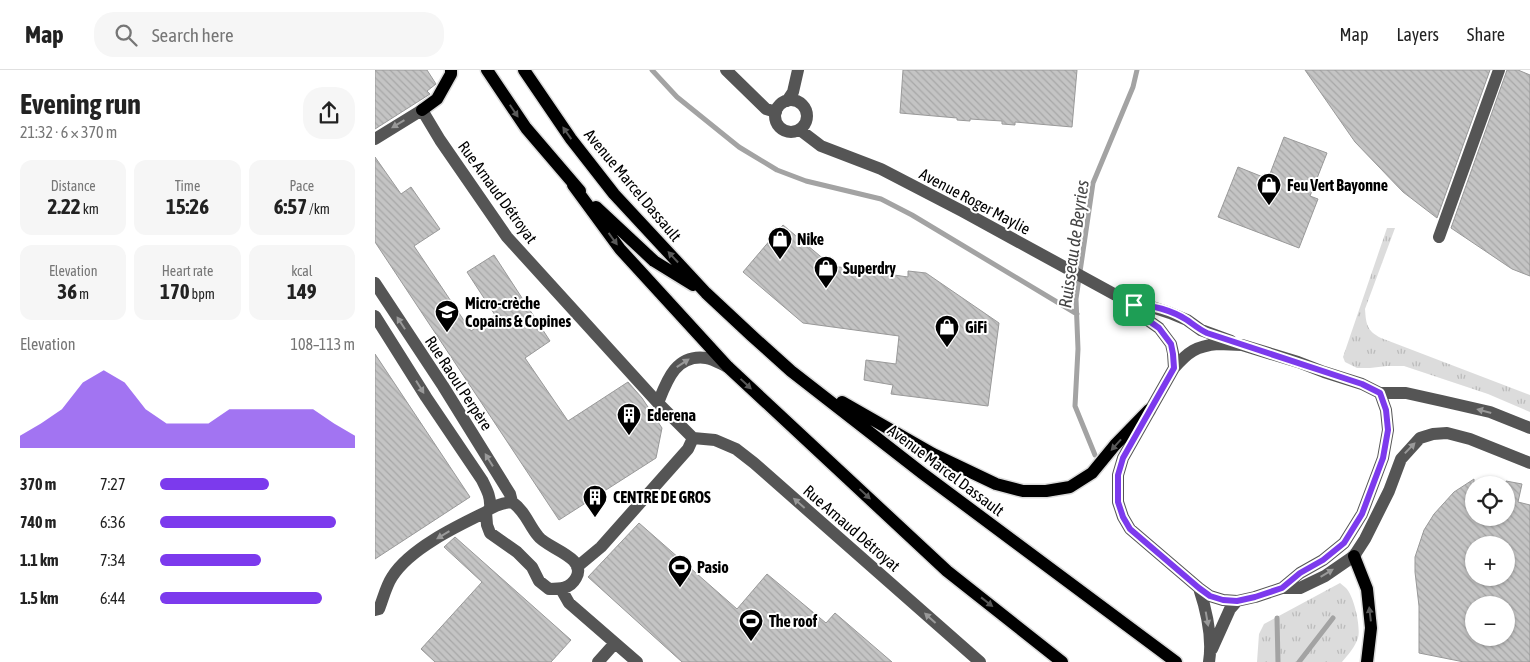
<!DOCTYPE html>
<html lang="en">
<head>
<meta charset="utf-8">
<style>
  :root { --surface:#fff; --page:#f6f6f6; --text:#222; --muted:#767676; --line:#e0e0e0; --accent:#7c3aed }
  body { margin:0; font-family:"Asap Condensed",sans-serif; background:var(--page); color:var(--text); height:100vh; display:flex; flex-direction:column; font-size:19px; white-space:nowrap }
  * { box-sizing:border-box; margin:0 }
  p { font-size:16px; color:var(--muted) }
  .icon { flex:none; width:28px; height:28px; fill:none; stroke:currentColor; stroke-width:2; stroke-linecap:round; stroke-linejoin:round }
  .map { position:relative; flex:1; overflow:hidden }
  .drawer { display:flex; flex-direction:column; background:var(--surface); width:375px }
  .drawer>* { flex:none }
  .tools { position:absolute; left:1090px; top:406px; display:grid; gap:10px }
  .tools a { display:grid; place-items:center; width:50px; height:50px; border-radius:50%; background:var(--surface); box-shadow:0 1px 4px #0004; font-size:25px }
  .pin { position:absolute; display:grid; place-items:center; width:42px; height:42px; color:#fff; margin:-21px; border-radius:10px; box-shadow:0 2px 8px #0006 }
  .round { display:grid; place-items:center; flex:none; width:52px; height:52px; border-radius:20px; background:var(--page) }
  .headline { display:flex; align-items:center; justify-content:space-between; height:85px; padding:0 20px }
  h1 { font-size:28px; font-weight:700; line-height:38px }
  .figures { display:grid; grid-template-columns:repeat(3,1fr); gap:8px; height:85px; padding:5px 20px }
  .figures div { display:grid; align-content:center; border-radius:12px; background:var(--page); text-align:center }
  .figures b { font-size:21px; font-weight:700 }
  .figures small { font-size:14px; font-weight:400 }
  .figures p { font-size:14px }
  .chart { height:140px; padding:10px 20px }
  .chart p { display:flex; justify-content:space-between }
  .chart svg { width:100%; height:90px; margin-top:5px; fill:var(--accent); opacity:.7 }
  ul { padding:0 20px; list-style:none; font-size:16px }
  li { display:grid; grid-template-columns:80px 60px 1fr; align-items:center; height:38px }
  li i { height:12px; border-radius:6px; background:var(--accent) }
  header { display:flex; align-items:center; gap:30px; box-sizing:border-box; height:70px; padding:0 25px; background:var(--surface); border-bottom:1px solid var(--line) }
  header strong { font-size:24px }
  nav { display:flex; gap:28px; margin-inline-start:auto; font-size:18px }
  .search { width:350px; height:45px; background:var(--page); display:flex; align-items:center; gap:12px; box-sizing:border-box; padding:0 18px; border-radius:20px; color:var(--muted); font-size:19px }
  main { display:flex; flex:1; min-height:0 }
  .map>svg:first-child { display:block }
</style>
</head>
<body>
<header>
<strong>Map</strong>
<div class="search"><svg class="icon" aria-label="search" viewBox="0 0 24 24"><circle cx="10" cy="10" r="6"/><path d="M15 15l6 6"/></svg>Search here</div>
<nav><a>Map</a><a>Layers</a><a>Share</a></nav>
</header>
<main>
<section class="drawer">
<div class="headline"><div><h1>Evening run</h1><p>21:32 · 6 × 370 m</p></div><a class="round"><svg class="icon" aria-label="share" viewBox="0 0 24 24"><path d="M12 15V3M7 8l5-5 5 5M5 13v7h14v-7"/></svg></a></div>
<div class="figures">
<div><p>Distance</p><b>2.22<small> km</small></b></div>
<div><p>Time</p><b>15:26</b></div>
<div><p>Pace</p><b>6:57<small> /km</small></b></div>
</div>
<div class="figures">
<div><p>Elevation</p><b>36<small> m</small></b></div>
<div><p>Heart rate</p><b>170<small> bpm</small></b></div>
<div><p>kcal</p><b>149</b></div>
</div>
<div class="chart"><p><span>Elevation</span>108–113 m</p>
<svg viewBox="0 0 160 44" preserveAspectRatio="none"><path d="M0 44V38L10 32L20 25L30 12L40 6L50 12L60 25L70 32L80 32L90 32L100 25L110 25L120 25L130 25L140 25L150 32L160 38V44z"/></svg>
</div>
<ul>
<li><b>370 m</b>7:27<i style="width:56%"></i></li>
<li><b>740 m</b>6:36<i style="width:90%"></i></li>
<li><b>1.1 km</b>7:34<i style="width:52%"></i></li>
<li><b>1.5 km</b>6:44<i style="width:83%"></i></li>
</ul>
</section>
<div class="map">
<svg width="1155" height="592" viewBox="0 0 1155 592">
  <defs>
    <pattern id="grass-tufts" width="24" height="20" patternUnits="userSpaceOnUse" patternTransform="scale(1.25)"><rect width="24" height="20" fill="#dcdcdc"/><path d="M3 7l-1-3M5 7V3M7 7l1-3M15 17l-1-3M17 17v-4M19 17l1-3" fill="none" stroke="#bbb"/></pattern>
    <pattern id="building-back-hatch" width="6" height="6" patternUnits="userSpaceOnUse" patternTransform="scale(1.25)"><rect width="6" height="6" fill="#c4c4c4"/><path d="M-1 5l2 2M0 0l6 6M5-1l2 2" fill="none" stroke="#a7a7a7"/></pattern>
  </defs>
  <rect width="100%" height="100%" fill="#fff"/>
  <path fill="url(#grass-tufts)" d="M1012,158H1020L990,239C991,254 992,261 1006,268L1155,325V342L1113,324L1029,296H1012L995,298H982L970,292L968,287Z
    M965,513C967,515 969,516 971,518C979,526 986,557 983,568C980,577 973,585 967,592H882L884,564L889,554Z"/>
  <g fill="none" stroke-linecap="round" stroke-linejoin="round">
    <path stroke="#a3a3a3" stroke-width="5" d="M277,0L302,27L364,77L402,100L431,111L506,129L537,145L702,244
      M720,385L700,336L703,279L701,229L718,113L758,17L762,0
      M902,548L903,592
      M924,592L958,548"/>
  </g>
  <path fill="url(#building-back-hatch)" stroke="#999" fill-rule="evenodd" d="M0,0H52L61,14L52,21L55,24L0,59Z
    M528,0H702L697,57L640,52V55L627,54V51L595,49V51L582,50V48L525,43Z
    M930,0H1115L1062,148L1028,122L980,72Z
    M1132,0H1143L1155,5V206L1137,199L1076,158Z
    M909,67L952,83L935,126L943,129L924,178L843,147L863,97L893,109Z
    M0,87L26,124L36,117L65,159L39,176L96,261L120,245L92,202L119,185L175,271L150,288L193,351L253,312L267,328L287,358L281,388L184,450L0,172Z
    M408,155L457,196L533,207V201L551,203L624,253L613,336L516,324L518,315L489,310L491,290L521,294L524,266L428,253L368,202Z
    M0,284L95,427L0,489Z
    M1099,409V448H1131V411L1147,414L1143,432L1155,435V592H1089L1044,583V536L1040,502V487L1049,460L1059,444L1079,422ZM1099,475H1131V508H1099ZM1099,535H1131V568H1099Z
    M264,453L362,539L392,504L451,553L460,543L517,592H307L213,507Z
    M80,467L196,570L176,592H60L46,579L107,512L69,477Z"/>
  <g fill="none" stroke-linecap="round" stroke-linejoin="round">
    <defs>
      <path id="major" d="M112,0L151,58L205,121
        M149,0L196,69L239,124L331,223L376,265L416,301L547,403L801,592
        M47,40L62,29L76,4V0
        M198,115L245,179L353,297L572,501L687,592
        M221,137L279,191L318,215
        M467,332L558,384L621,414L648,421H671L695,417L717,403L740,375L774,340
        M979,486L992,519L996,558L992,592"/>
    </defs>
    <use href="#major" stroke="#dbdbdb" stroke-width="15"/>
    <path stroke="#555" stroke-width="12" d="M351,0L391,39L401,42
      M400 46a16 16 0 1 1 32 0a16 16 0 1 1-32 0Z
      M412,31L418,22L423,0
      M425,60L446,76L506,99L587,141L759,235L767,246L784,258L796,274L798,283L799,298
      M0,69L47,40L65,70L132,167L283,333L318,368L340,370L361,379L379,393L605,592
      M1064,167L1124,0
      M0,213L68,316L135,424L137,432
      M759,235H771L795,243L812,250L826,260L856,271
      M0,246L51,327L107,410C112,420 116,427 115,438
      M843,274L867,275L923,292L949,302L987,314L1005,323L1011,340L1013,360L1008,388L987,444L969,473L948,490L925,503L907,518L880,527L862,531L848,530L835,526L824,518L755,459L748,447L743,432V405L748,388L799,298C813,282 821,276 843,274Z
      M1005,323H1031L1067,331L1115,342L1155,358
      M283,333C292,310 301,284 331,288C338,289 346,294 353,297
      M137,432C151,442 153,454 163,466C171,478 213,487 201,508C195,519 185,519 174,519L164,511L157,497L142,482L115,463L112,455L111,442C119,435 127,433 137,432Z
      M202,497L226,477L313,379L318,368
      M824,518C832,542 838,567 834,592
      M907,518H925L950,506L979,486L990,469L1014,421L1026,389L1045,368L1058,364L1072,363L1095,369L1155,393
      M186,519L194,533L262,592
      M0,540L4,539C8,529 11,516 17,507C34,479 82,456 111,442
      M837,579L855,539L862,531
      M223,592L240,573"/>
    <use href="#major" stroke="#000" stroke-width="12"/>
  </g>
  <defs><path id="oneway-solid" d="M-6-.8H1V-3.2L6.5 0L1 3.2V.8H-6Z" transform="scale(1.25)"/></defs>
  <g fill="#595959">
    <use href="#oneway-solid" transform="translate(139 41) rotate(56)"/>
    <use href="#oneway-solid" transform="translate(192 63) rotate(-125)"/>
    <use href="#oneway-solid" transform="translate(238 169) rotate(54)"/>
    <use href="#oneway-solid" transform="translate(298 187) rotate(-133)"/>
    <use href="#oneway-solid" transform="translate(371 314) rotate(43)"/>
    <use href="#oneway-solid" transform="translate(741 375) rotate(132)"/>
    <use href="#oneway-solid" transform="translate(490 424) rotate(43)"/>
    <use href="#oneway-solid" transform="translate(612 532) rotate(38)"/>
    <use href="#oneway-solid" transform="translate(995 544) rotate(-97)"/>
  </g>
  <g fill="#999">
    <use href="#oneway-solid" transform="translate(23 54) rotate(149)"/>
    <use href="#oneway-solid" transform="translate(26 253) rotate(-123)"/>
    <use href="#oneway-solid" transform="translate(308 293) rotate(-33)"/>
    <use href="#oneway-solid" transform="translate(45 317) rotate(58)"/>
    <use href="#oneway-solid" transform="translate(1109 341) rotate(-165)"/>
    <use href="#oneway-solid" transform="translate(1035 378) rotate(-46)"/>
    <use href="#oneway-solid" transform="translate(114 390) rotate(-122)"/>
    <use href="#oneway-solid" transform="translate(424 433) rotate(-139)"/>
    <use href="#oneway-solid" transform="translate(68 465) rotate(149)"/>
    <use href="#oneway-solid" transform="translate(952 503) rotate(-31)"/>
    <use href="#oneway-solid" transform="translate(555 548) rotate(-138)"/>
    <use href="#oneway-solid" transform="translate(832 549) rotate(80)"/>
  </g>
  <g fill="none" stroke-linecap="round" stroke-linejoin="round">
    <defs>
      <path id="route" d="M759,235C776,234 798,241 812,250C819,255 825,260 832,263L987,314L1005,323L1011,340L1013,360L1008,388L987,444L969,473L948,490L925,503L907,518L880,527L862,531L848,530L835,526L824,518L755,459L748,447L743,432V405L748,388L799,298L798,284L796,274L784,258L767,246Z"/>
    </defs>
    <use href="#route" stroke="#fff" stroke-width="10"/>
    <use href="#route" stroke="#7c3aed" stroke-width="6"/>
  </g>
  <defs>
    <symbol id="shop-pin" viewBox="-11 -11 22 30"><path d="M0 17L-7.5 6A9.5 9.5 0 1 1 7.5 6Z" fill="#000" stroke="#fff"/><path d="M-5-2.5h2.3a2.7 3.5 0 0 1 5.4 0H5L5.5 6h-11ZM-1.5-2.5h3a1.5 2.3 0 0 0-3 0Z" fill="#fff"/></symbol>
    <symbol id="school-pin" viewBox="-11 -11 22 30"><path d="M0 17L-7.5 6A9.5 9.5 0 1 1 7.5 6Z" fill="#000" stroke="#fff"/><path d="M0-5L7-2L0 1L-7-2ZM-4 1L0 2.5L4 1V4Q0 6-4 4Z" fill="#fff"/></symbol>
    <symbol id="building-pin" viewBox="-11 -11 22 30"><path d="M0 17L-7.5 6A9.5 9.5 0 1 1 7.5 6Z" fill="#000" stroke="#fff"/><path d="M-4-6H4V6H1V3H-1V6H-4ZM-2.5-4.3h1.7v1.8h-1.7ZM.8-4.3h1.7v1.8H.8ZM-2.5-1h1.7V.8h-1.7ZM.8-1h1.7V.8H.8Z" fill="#fff"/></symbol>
    <symbol id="stadium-pin" viewBox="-11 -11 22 30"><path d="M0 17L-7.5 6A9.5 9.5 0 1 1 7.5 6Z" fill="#000" stroke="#fff"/><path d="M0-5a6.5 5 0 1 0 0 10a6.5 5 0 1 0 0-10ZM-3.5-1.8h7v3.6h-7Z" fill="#fff"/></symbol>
  </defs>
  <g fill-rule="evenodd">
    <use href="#shop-pin" x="880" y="101" width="28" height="38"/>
    <use href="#shop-pin" x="391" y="155" width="28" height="38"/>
    <use href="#shop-pin" x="437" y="184" width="28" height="38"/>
    <use href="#school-pin" x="58" y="228" width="28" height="38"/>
    <use href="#shop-pin" x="558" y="243" width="28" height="38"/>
    <use href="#building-pin" x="240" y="331" width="28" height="38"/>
    <use href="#building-pin" x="206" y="413" width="28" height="38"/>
    <use href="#stadium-pin" x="291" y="483" width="28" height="38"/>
    <use href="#stadium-pin" x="362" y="537" width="28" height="38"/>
  </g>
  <g text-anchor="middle" stroke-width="4" stroke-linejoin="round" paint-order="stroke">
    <g font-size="16" fill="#000" stroke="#fff">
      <text transform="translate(258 115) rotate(50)" y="6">Avenue Marcel Dassault</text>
      <text transform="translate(123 122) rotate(54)" y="6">Rue Arnaud Détroyat</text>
      <text transform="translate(600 131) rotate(28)" y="6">Avenue Roger Maylie</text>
      <text transform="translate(84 313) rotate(57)" y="6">Rue Raoul Perpère</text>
      <text transform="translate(571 400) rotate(37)" y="6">Avenue Marcel Dassault</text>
      <text transform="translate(477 458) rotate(41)" y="6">Rue Arnaud Détroyat</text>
    </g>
    <g font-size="16" font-weight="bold" fill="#000" stroke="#fff" text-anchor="start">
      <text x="912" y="121">Feu Vert Bayonne</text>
      <text x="422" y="175">Nike</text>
      <text x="468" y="204">Superdry</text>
      <text x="90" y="239">Micro-crèche<tspan x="90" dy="18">Copains &amp; Copines</tspan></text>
      <text x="590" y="263">GiFi</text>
      <text x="272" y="351">Ederena</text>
      <text x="238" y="433">CENTRE DE GROS</text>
      <text x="322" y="503">Pasio</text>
      <text x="394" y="557">The roof</text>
    </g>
    <g font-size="18" font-style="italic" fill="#444" stroke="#fff">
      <text transform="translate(699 174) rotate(-82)" y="6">Ruisseau de Beyries</text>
    </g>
  </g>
</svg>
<div class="tools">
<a><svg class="icon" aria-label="locate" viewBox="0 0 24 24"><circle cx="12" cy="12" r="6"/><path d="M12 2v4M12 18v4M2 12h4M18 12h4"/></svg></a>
<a>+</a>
<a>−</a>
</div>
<div class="pin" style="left:759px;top:235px;background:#1e9e55"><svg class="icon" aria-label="arrive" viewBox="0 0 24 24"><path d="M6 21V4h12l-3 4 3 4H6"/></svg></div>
</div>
</main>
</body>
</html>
